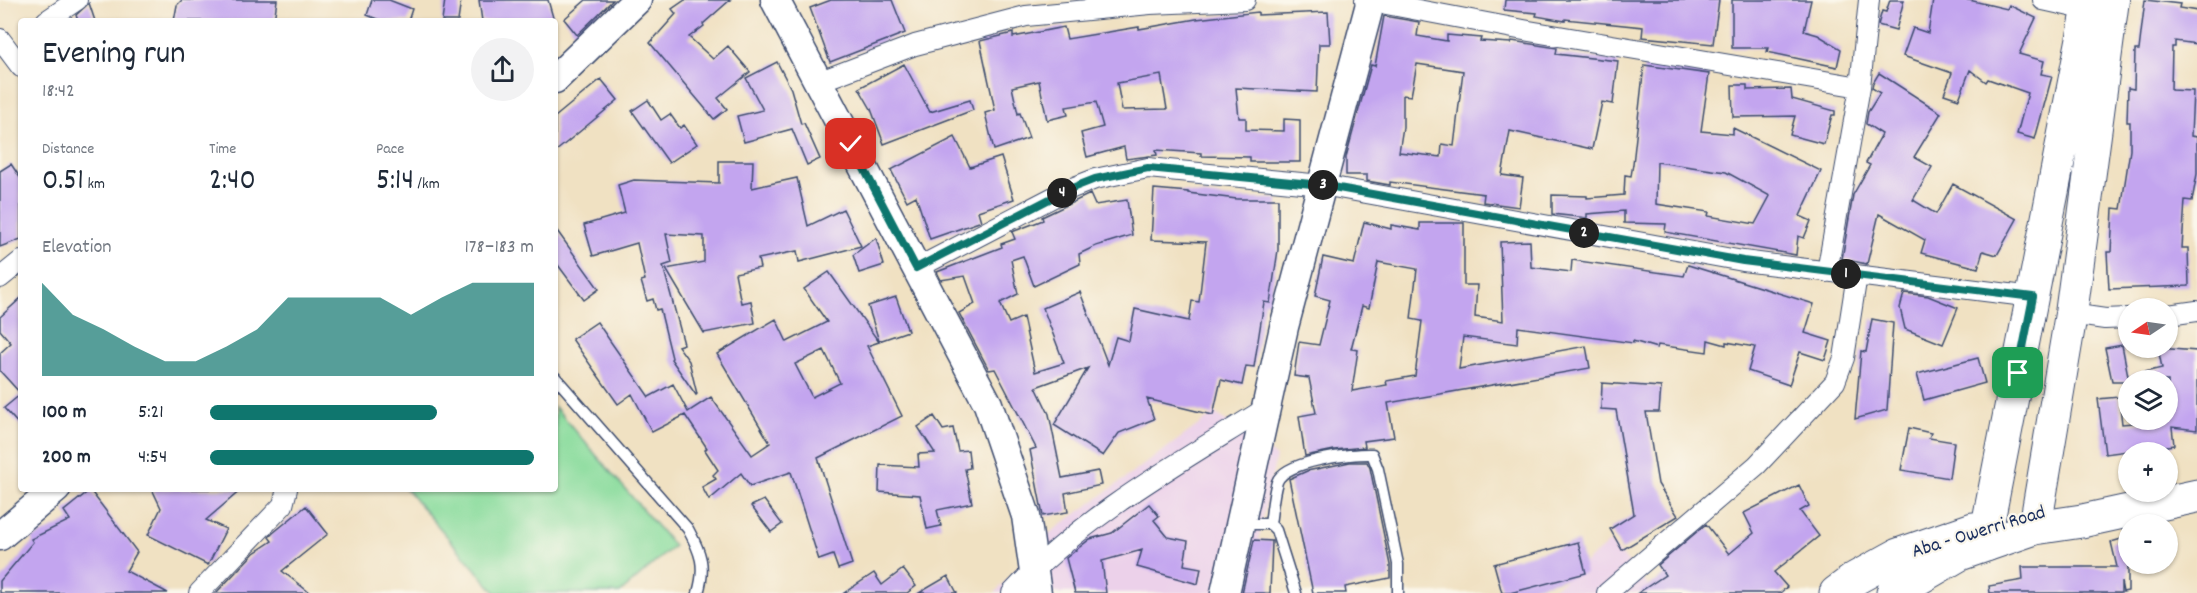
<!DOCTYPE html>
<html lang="en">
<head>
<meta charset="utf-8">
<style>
  :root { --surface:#fff; --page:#f2f2f3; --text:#1f2937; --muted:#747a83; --accent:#0f766e }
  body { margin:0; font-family:Dekko,sans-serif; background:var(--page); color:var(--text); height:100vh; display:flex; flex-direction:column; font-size:22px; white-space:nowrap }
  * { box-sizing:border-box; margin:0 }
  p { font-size:20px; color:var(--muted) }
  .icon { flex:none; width:33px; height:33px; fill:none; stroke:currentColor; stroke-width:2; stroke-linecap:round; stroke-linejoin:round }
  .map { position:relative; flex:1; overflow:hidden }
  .panel { position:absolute; left:18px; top:18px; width:540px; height:474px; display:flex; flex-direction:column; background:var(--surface); border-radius:6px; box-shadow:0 2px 4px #0004 }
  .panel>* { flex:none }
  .needle { width:39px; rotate:257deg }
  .tools { position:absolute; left:2118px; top:298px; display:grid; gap:12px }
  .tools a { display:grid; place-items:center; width:60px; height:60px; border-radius:50%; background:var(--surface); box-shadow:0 2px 4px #0004; font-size:30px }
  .pin { position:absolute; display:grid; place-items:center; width:51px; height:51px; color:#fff; margin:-26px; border-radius:12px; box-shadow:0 3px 9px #0006 }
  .km { position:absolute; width:30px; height:30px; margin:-15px; border-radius:50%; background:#222; color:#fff; font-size:16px; line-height:30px; text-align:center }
  .round { display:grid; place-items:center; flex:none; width:63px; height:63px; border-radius:32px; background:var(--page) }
  .summary { display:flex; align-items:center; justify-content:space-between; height:102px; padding:0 24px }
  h1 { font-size:33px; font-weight:600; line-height:45px }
  .metrics { display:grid; grid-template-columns:repeat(3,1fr); gap:9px; height:102px; padding:6px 24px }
  .metrics div { display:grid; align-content:center }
  .metrics b { font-size:30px; font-weight:600 }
  .metrics small { font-size:16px; font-weight:400 }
  .metrics p { font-size:16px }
  .chart { height:168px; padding:12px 24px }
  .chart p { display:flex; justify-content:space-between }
  .chart svg { width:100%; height:108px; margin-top:6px; fill:var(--accent); opacity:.7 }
  ul { padding:0 24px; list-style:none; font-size:20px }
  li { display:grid; grid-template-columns:96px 72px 1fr; align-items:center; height:45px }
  li i { height:15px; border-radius:8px; background:var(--accent) }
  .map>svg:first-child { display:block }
</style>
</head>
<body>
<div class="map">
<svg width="2197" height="593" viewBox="0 0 2197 593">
  <rect width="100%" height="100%" fill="#fbf7ec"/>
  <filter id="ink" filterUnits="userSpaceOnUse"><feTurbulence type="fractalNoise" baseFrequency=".0167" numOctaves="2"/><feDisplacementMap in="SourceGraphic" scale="12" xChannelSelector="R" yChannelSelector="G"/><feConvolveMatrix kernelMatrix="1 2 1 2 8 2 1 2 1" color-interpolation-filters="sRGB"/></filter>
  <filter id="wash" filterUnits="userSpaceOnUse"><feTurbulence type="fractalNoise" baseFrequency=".008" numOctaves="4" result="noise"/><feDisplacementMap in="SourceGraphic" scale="24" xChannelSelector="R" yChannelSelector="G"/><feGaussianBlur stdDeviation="1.35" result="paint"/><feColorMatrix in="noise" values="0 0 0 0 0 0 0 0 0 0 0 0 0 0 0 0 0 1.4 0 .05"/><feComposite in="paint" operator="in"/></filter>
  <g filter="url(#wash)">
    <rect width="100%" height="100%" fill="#f0e1c2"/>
    <path fill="#ecd1ea" d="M1215,413L1276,457L1247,593H995L1047,535Z
      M1610,542L1655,593H1548Z"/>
    <path fill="#8adc9d" stroke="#52867e" stroke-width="1.5" d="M555,407L674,546L620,593H496L406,489H555Z"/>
    <g id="blocks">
      <path fill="#c3a5ef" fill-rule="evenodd" d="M182,0H277L274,21H174L177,5Z
        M372,0H389L412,9L408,21H382L367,15Z
        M445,0H461L458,21H442Z
        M479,0H548L554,21H482Z
        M586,0H613L577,35L564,19Z
        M685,0H730L703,24L704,26L689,37L713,59L728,46L750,72L718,98L727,109L714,119L650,43L676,14L672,9Z
        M831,0H892L905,33L830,62L810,8Z
        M1505,0H1719L1713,44L1642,37L1643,27L1565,19V21L1536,16L1537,13L1504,10Z
        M1732,0H1811L1804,31L1818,35L1841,49L1837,67L1767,52L1768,48H1732Z
        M1890,0H1904L1896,30L1878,25L1882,11L1886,12Z
        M1933,0H1969L2007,9L2009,5L2036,18L2019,54L2044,61L2041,74L2052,76L2035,139L2017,134L2028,93L1988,79L1986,82L1970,70L1959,99L1944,94L1952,73L1903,56L1913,28L1928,33Z
        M2145,0L2180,4L2179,8L2197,11V44L2175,41V47H2172L2171,90L2193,91L2191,136L2197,137V174L2192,201L2185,200L2182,248H2188L2189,286L2109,289L2107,252H2111L2113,208L2121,209L2130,150V122H2127L2128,88L2134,89L2135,50H2139Z
        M89,3L95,21H78L76,15Z
        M1258,12V15L1328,12L1330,44H1319L1317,92L1236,88L1239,118H1246V130L1284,131V119L1300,120V162H1250V157L1201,156V153L1156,150L1157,155L1126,159L1124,147L1087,157L1081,133L1103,127L1096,102L1066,107L1068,115L1047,120L1039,81L1012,87L1018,114L1020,113L1029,138L994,150L985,113L995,110L980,41L1013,33V37L1064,27L1067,39L1139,27V29L1196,19ZM1161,75L1167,109L1122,110L1117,83Z
        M1384,16L1419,22L1417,36L1447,41V35L1481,38L1480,41L1511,43L1512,41L1557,48L1556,54L1618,61L1613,104L1602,102L1592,149L1510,131L1502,175L1523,178L1519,207L1483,202L1484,194L1390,182V185L1367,181V175H1346V157L1371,65L1375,66ZM1417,64L1463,71L1454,146L1442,144L1441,157L1399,152L1403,127V95L1411,96Z
        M777,62L791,89L801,124L804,123L820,159L807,165L792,129L744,142L737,116L763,110L746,78Z
        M904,64L930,112L970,100L973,110L884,144L871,109L859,88Z
        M1644,65L1709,74L1701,131L1733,134V128L1821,171L1800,216L1811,221L1804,238L1798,236L1796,255L1665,232L1666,224L1624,223V211L1587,214V218L1552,214V195L1587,196V198L1624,195L1625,175L1631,176L1633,164ZM1657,162L1726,172L1770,196L1755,224L1708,216L1709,212L1656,204Z
        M1879,73L1941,113L1914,157L1932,167L1913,200L1936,214L1953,184L2017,219L1997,255L1983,251L1978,268L1921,253L1925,240L1879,214L1867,264L1842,259L1853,195L1870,165L1866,163L1882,134L1866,124L1868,112L1880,93L1872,88L1873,83Z
        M601,79L618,100L555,152V117Z
        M1732,85H1747V90L1791,89L1792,99L1835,111V115H1832L1824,144L1790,135L1795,116L1733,117Z
        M648,100L661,120L670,114L680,128L684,125L697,144L669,163L632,111Z
        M955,137L970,167L1001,157L1014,199L978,211L981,221L979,222L930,239L916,196L907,201L891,170Z
        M719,161H753L752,188L797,178L808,226L843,209L861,246L799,262L797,251L758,259L760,268L735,273L741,303L751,301L755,323L704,333L666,269L704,262V236L666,234L672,263L663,266L684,344L678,346L689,361L697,394L696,395L671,359L672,358L660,309L656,310L653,299L647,301L641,281L645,280L637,243L593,256L584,225L625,213L618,185L634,180L719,183Z
        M11,164L21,179V239L0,247V171Z
        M1154,189L1188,192V193L1237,199H1278V250L1270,303L1264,302L1254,367L1246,366L1242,385L1221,380L1213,415L1147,399L1154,419L1119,433L1103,456L1054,425L1088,368L1036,387L1049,414L1062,478L1098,471L1101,485L1065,493L1068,512L1043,516L1030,450L1036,448L995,369L989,370L959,313L975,304L965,276L941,280L937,272L1002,247L1001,244L1015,239L1012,232L1043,220L1042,217L1090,194L1095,205L1127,200L1132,235L1096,246L1079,254L1080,264L1034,286L1023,256L1011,260L1018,294L1000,303L1009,323L1023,317L1035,372L1064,363L1043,308L1080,292L1108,365L1116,337L1129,341L1135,309L1189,321L1192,301L1199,302L1206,242L1151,240Z
        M1364,222L1391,229V225L1420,230V223H1464V285H1477L1475,317L1503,321L1500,242L1530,241L1531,267L1571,272L1572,260L1684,276L1688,265L1814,304L1805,333L1831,341L1825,360L1800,352L1789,385L1748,371L1755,347L1726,342V345L1708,340L1707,352L1658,345L1657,348L1633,341V343L1518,327L1517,344L1463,337L1459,369L1586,346L1590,368L1388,403L1394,437L1364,441L1365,447L1334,450L1305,456L1299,416L1316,413L1309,378L1294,376L1299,342L1319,345L1330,300L1315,296L1323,257L1354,264ZM1378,262L1417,269L1411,319L1422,321L1415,376L1386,381L1387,385L1352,391L1358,350L1351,349L1362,306L1369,308Z
        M555,228L599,289L584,300L555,261Z
        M876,238L884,265L859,273L853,255Z
        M829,272L879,342L867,346L902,416L818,458L852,564L838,569L833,555L819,560L791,472L750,486L741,473L709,500L702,487L716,479L713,475L718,470L705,450L707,448L685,415L652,432L632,394L618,404L572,339L597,322L649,397L673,384L688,412L711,397L752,455L770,443L717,354L776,319L787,342L827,322L804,289ZM824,350L840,383L812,397L795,364Z
        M1904,293L1928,296L1958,308L1943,344L1905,329L1900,308Z
        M896,297L908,331L879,341L868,306Z
        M21,298V427L4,408L21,394L0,371V353L11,343L0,330V317Z
        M1872,319L1893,323L1887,410L1855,419L1861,351L1866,352Z
        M2122,345L2129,381H2112L2105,348Z
        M2158,348L2197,351V430L2172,427L2174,445L2105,454L2098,399L2119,397L2122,424L2168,420V381H2133L2132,375L2162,368Z
        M1978,358L1985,383L1924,400L1917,374Z
        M1602,383L1661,387L1659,412H1646L1658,484L1678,516L1622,550L1610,529L1634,514L1616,410L1601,409Z
        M934,416L943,430L953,428L958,451L968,450L970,468L965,469L972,503L937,510L941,526L927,529L920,495L879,492L880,465L919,467L918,454L935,453L918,427Z
        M1909,428L1931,433L1929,438L1954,442L1949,478L1901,470Z
        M1350,462H1367L1370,468L1390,565V578L1345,587L1346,593H1313L1289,479L1307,471Z
        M1799,485L1809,506L1800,511L1819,536L1774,572L1787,587L1780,593H1638L1665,575L1658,565L1706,524L1729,554L1754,533L1744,513Z
        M152,489H242L206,520L226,529L208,565L148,535L161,508Z
        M90,490L137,552L126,571L168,593H0V581L33,542L31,539L70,520L64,511Z
        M764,500L782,524L771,532L751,506Z
        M1149,504L1159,516L1154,520L1168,537L1188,541L1184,565L1201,568L1198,584L1137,567L1142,550L1102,561L1106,593H1075L1066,558L1090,539L1112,533Z
        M306,506L328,534L282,571L310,593H216L254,553L272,541L269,537L273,533Z
        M2128,537V591L2123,592L2121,582V593H1990L1989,586L2023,580L2022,567H2117L2111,542Z
        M1254,540L1272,541V542L1270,593H1242Z
        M1578,542L1586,573L1510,593H1502L1494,564Z
        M903,569L916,586L907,593H844L874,573L882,585Z
        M948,576L957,593H919Z"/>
    </g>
  </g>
  <g filter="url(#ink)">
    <use href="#blocks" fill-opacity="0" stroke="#3b4a6d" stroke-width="1.5"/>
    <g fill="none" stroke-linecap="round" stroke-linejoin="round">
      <defs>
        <path id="lane" d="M555,377L688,529C701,553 706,566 698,593
          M1241,524H1270L1276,530L1296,593
          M1270,524C1272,511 1273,495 1277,482C1284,461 1352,453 1372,454L1378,469L1398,564V593"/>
        <path id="street" d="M1365,0L1529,31L1860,87
          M2043,0L2088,10
          M46,21L77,0
          M0,39L21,67
          M818,82L915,45L1026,16L1150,4L1245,0
          M917,268L1067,190L1095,179L1148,168L1322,185L1743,261L2033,297
          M1827,272L1860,87L1869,0
          M0,278L21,261
          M2071,314L2105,319L2128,318
          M2168,315L2197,311
          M199,593L283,505L287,489
          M1012,593C1084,515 1179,463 1268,407
          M1607,593L1757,465L1835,382L1844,358L1857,275"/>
        <path id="secondary" d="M775,0L988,404L1026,516L1037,593
          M555,79L637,0
          M0,536L56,489
          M1225,593L1284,327L1371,0"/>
        <path id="primary" d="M2035,528L2071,314L2113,0
          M1987,545L1988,523L2090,0"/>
        <path id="highway" d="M1836,593L1856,578L1898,555L1973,529
          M1893,593L1960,554L2035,528L2082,521L2197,496"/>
      </defs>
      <use href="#lane" stroke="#3b4a6d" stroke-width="13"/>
      <use href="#street" stroke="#3b4a6d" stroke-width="22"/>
      <use href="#secondary" stroke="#3b4a6d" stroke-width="31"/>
      <use href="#primary" stroke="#3b4a6d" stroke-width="34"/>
      <use href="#highway" stroke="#3b4a6d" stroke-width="35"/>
      <use href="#lane" stroke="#fff" stroke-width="10"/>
      <use href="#street" stroke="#fff" stroke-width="20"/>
      <use href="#secondary" stroke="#fff" stroke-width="28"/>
      <use href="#primary" stroke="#fff" stroke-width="32"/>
      <use href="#highway" stroke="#fff" stroke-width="33"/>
    </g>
  </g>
  <g fill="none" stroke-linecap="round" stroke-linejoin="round" filter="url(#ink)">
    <defs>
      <path id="route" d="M851,144L916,268L1067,190L1095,179L1148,168L1322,185L1743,261L2033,297L2018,373"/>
    </defs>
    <use href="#route" stroke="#fff" stroke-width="12"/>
    <use href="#route" stroke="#0f766e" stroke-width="8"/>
  </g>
  <g text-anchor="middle" stroke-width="4.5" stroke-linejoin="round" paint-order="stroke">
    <g font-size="20" fill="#1b2f5e" stroke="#fbf7ec">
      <text transform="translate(1978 530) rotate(-17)" y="7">Aba - Owerri Road</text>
    </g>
  </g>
</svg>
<div class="tools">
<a><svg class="needle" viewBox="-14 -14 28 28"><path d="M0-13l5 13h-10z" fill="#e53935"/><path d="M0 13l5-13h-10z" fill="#747a83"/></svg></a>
<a><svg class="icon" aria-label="layers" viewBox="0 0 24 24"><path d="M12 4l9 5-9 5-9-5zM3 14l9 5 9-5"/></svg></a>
<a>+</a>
<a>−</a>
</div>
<div class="pin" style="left:2018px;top:373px;background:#1e9e55"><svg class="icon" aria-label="arrive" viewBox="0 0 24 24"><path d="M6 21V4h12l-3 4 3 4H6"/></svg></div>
<div class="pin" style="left:851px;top:144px;background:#d93025"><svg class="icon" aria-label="check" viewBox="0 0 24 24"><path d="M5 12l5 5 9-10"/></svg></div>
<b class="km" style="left:1846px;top:274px">1</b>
<b class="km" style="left:1584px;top:233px">2</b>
<b class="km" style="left:1323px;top:185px">3</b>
<b class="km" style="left:1062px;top:193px">4</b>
<section class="panel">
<div class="summary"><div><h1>Evening run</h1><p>18:42</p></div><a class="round"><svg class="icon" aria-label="share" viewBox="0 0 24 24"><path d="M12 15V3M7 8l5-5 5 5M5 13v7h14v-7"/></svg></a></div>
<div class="metrics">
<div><p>Distance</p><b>0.51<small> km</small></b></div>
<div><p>Time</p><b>2:40</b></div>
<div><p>Pace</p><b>5:14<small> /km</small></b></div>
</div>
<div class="chart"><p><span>Elevation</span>178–183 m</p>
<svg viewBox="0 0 160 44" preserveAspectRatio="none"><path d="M0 44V6L10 19L20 25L30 32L40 38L50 38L60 32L70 25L80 12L90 12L100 12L110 12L120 19L130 12L140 6L150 6L160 6V44z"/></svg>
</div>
<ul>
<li><b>100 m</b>5:21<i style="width:70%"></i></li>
<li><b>200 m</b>4:54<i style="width:100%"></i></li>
</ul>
</section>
</div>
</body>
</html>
